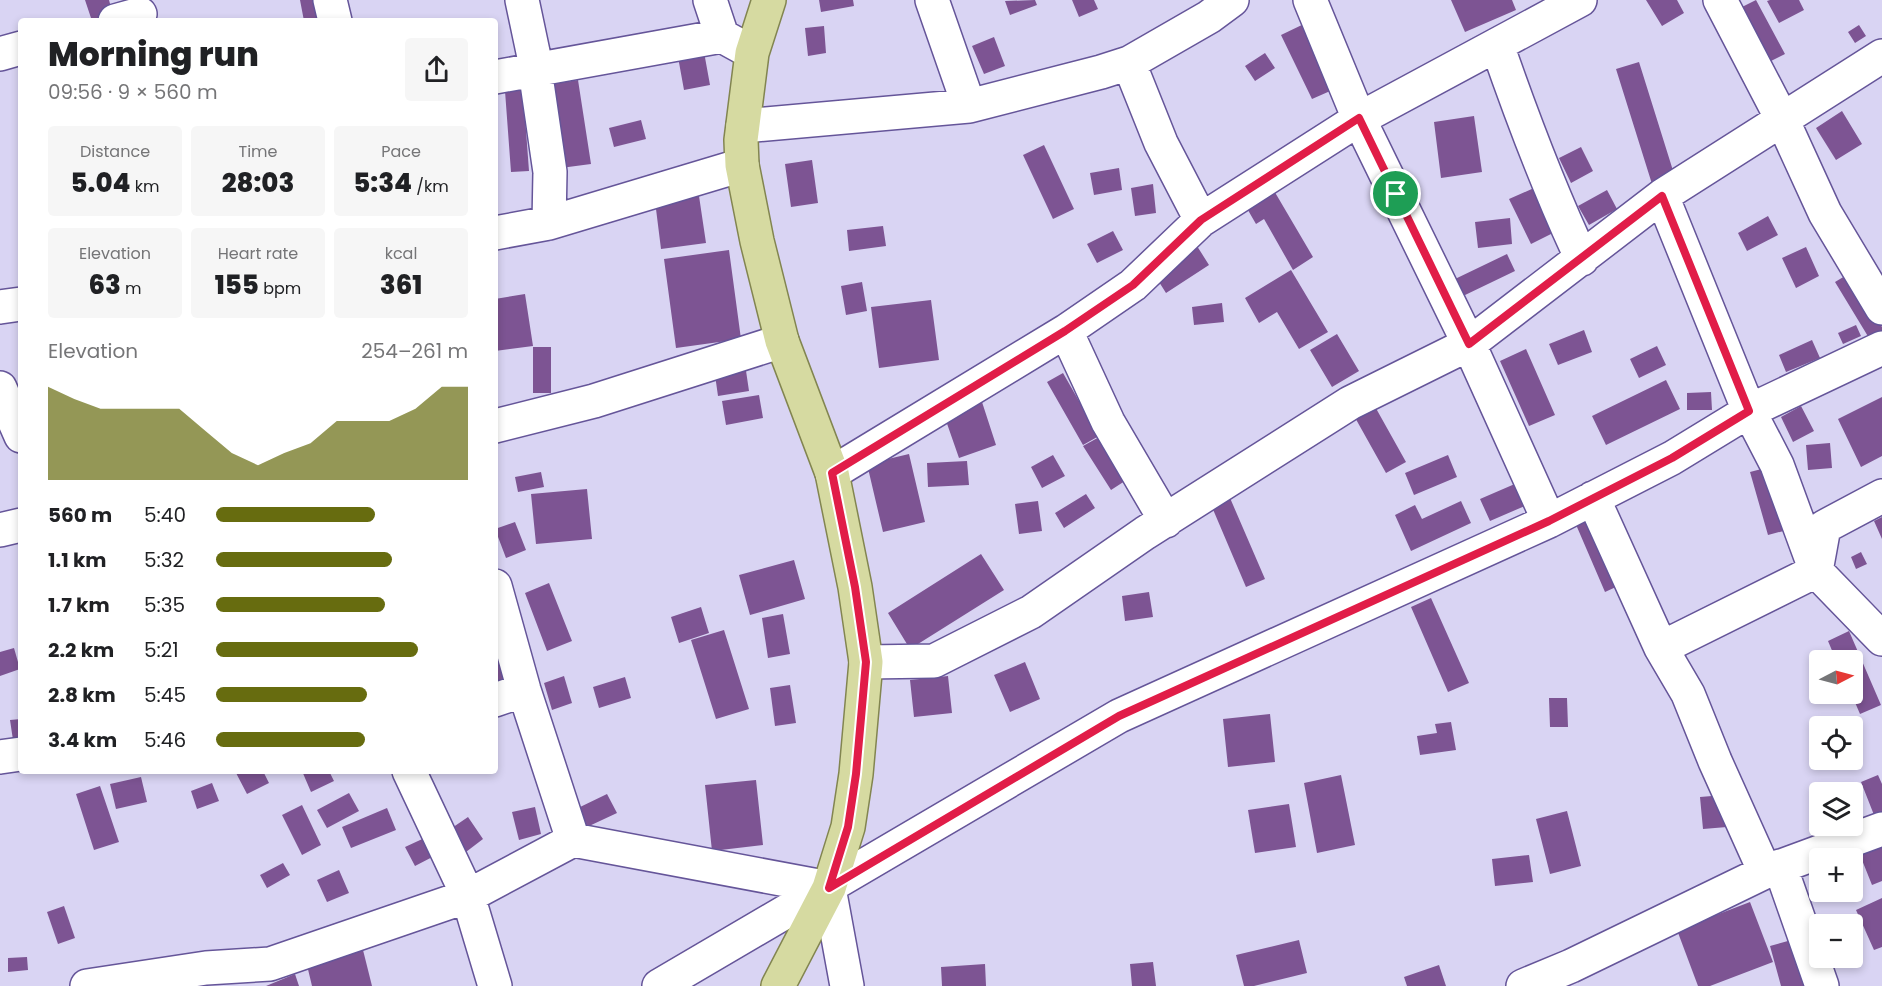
<!DOCTYPE html>
<html lang="en">
<head>
<meta charset="utf-8">
<style>
  :root { --surface:#fff; --page:#f6f6f6; --text:#202124; --muted:#757577; --accent:#676c0f }
  body { margin:0; font-family:Poppins,sans-serif; background:var(--page); color:var(--text); height:100vh; display:flex; flex-direction:column; font-size:22px; white-space:nowrap }
  * { box-sizing:border-box; margin:0 }
  p { font-size:20px; color:var(--muted) }
  .icon { flex:none; width:33px; height:33px; fill:none; stroke:currentColor; stroke-width:2; stroke-linecap:round; stroke-linejoin:round }
  .map { position:relative; flex:1; overflow:hidden }
  .details { position:absolute; left:18px; top:18px; width:480px; height:756px; display:flex; flex-direction:column; background:var(--surface); border-radius:6px; box-shadow:0 3px 9px #0003 }
  .details>* { flex:none }
  .needle { width:39px; rotate:84deg }
  .tools { position:absolute; left:1809px; top:650px; display:grid; gap:12px }
  .tools a { display:grid; place-items:center; width:54px; height:54px; border-radius:6px; background:var(--surface); box-shadow:0 3px 9px #0003; font-size:30px }
  .pin { position:absolute; display:grid; place-items:center; width:51px; height:51px; color:#fff; margin:-26px; border:3px solid #fff; border-radius:50%; box-shadow:0 2px 6px #0007 }
  .round { display:grid; place-items:center; flex:none; width:63px; height:63px; border-radius:6px; background:var(--page) }
  .summary { display:flex; align-items:center; justify-content:space-between; height:102px; padding:0 30px }
  h1 { font-size:33px; font-weight:800; line-height:45px }
  .metrics { display:grid; grid-template-columns:repeat(3,1fr); gap:9px; height:102px; padding:6px 30px }
  .metrics div { display:grid; align-content:center; border-radius:6px; background:var(--page); text-align:center }
  .metrics b { font-size:26px; font-weight:800 }
  .metrics small { font-size:16px; font-weight:400 }
  .metrics p { font-size:16px }
  .chart { height:168px; padding:12px 30px }
  .chart p { display:flex; justify-content:space-between }
  .chart svg { width:100%; height:108px; margin-top:6px; fill:var(--accent); opacity:.7 }
  ul { padding:0 30px; list-style:none; font-size:20px }
  li { display:grid; grid-template-columns:96px 72px 1fr; align-items:center; height:45px }
  li i { height:15px; border-radius:8px; background:var(--accent) }
  .map>svg:first-child { display:block }
</style>
</head>
<body>
<div class="map">
<svg width="1882" height="986" viewBox="0 0 1882 986">
  <rect width="100%" height="100%" fill="#d9d4f3"/>
  <path fill="#7d5493" d="M85,0H109L113,15L92,21Z
    M300,0H321L325,21H304Z
    M819,0H853L854,6L821,12Z
    M1035,0L1037,5L1010,15L1005,1Z
    M1072,0H1094L1098,9L1079,17Z
    M1451,0H1512L1516,10L1465,32Z
    M1646,0H1677L1684,13L1662,26Z
    M1756,0L1785,54L1769,62L1740,8Z
    M1770,0H1799L1804,10L1779,23L1767,1Z
    M1306,23L1337,88L1312,99L1281,35Z
    M1859,25L1866,36L1855,43L1848,32Z
    M824,26L826,53L808,56L805,28Z
    M994,37L1005,66L984,74L972,46Z
    M704,52L710,85L684,90L678,57Z
    M1265,53L1275,68L1255,81L1245,66Z
    M1639,62L1675,177L1652,184L1616,69Z
    M578,80L591,164L553,169L540,86Z
    M523,90L529,171L511,172L505,91Z
    M1842,111L1862,144L1836,160L1816,128Z
    M1474,116L1482,172L1441,178L1434,122Z
    M641,120L646,139L614,147L609,128Z
    M1044,145L1074,209L1053,219L1023,155Z
    M1581,147L1593,171L1571,183L1559,158Z
    M812,160L818,203L791,207L785,164Z
    M1119,168L1122,190L1094,195L1090,173Z
    M1153,184L1156,213L1135,216L1131,188Z
    M1534,188L1555,232L1531,244L1509,199Z
    M1273,189L1313,257L1293,270L1264,219L1256,224L1245,205Z
    M1607,190L1617,209L1589,225L1578,206Z
    M699,196L706,243L661,249L655,201Z
    M1768,216L1778,235L1747,251L1738,233Z
    M1510,218L1512,244L1478,248L1475,222Z
    M883,226L886,246L849,251L847,230Z
    M1113,231L1123,250L1097,263L1087,244Z
    M1197,246L1209,265L1166,293L1154,274Z
    M1806,247L1819,276L1796,288L1782,258Z
    M729,250L741,339L676,348L664,259Z
    M1507,254L1515,271L1463,296L1455,279Z
    M1291,270L1328,332L1299,349L1277,312L1259,323L1245,298Z
    M1850,273L1882,327V330L1869,338L1835,282Z
    M862,282L867,311L846,315L841,286Z
    M525,294L533,346L495,351V299Z
    M931,300L939,360L879,368L871,307Z
    M1222,303L1224,322L1194,325L1192,307Z
    M1856,325L1861,336L1843,344L1838,333Z
    M1584,330L1592,352L1558,365L1549,344Z
    M1337,334L1359,371L1332,387L1310,350Z
    M1812,340L1820,358L1786,372L1779,355Z
    M1657,346L1666,365L1639,378L1630,359Z
    M533,347H551V393H533Z
    M1526,349L1555,415L1529,426L1500,361Z
    M745,364L749,391L718,396L714,368Z
    M1063,373L1099,436L1083,445L1047,382Z
    M1666,380L1680,409L1606,445L1592,416Z
    M1711,392L1712,410H1687V393Z
    M759,395L763,418L726,425L722,401Z
    M1882,397V456L1861,467L1838,419Z
    M982,402L996,445L959,458L944,415Z
    M1373,403L1406,462L1386,473L1353,414Z
    M1801,406L1814,431L1793,442L1781,417Z
    M1101,436L1128,479L1111,490L1083,446Z
    M1830,443L1832,468L1808,470L1806,445Z
    M909,454L925,522L883,532L867,464Z
    M1053,455L1065,476L1042,488L1031,467Z
    M1448,455L1457,477L1414,495L1405,473Z
    M967,461L969,485L928,487L927,463Z
    M1773,466L1791,529L1768,535L1750,472Z
    M541,472L544,487L518,492L515,477Z
    M1524,480L1534,502L1490,521L1480,499Z
    M587,489L592,539L536,544L531,494Z
    M1227,491L1265,579L1246,587L1209,500Z
    M1086,494L1095,508L1064,528L1055,513Z
    M1038,501L1042,531L1019,534L1015,504Z
    M1461,501L1471,523L1411,551L1395,515L1415,505L1422,519Z
    M1597,510L1629,581L1605,592L1574,520Z
    M1882,517V539L1874,521Z
    M515,522L526,550L506,558L495,529Z
    M1861,552L1867,564L1856,569L1851,557Z
    M981,554L1004,590L910,649L888,613Z
    M794,560L805,599L750,615L739,575Z
    M549,583L572,641L547,651L525,593Z
    M1149,592L1153,617L1125,621L1122,596Z
    M1431,598L1469,683L1448,692L1411,607Z
    M701,607L709,633L679,643L671,617Z
    M783,614L790,654L768,658L762,618Z
    M724,630L749,709L716,719L691,640Z
    M1849,631L1881,705L1860,714L1851,693H1852V660H1836L1828,641Z
    M14,648L20,669L0,676V652Z
    M508,651L512,684L495,686V653Z
    M1025,662L1040,699L1010,712L994,675Z
    M564,676L572,703L552,710L544,683Z
    M948,676L952,713L914,717L910,680Z
    M625,677L631,698L599,708L593,687Z
    M790,685L796,723L775,726L770,688Z
    M1549,698H1567L1568,727H1550Z
    M1270,714L1275,762L1228,767L1223,719Z
    M21,719V739L13,740L10,720Z
    M1451,722L1456,750L1420,755L1417,736L1437,733L1435,724Z
    M235,771H263L269,783L247,794Z
    M302,771H329L334,781L311,792Z
    M1341,775L1355,845L1317,853L1304,783Z
    M1878,775L1882,784V812L1874,815L1861,782Z
    M141,777L147,802L116,809L110,784Z
    M756,780L763,845L712,851L705,785Z
    M212,783L219,801L197,809L191,791Z
    M100,786L119,842L94,850L76,794Z
    M349,793L359,811L327,828L317,810Z
    M607,794L617,813L587,827L578,808Z
    M1724,795L1727,827L1703,829L1700,797Z
    M1289,804L1296,847L1255,853L1248,810Z
    M302,805L321,845L302,855L282,815Z
    M535,807L541,834L519,840L512,812Z
    M387,808L396,830L351,848L342,827Z
    M1567,811L1581,866L1550,874L1536,819Z
    M468,817L483,839L462,855L446,832Z
    M431,835L440,853L415,866L405,847Z
    M1882,847V881L1872,885L1860,855Z
    M1529,855L1533,882L1495,886L1492,859Z
    M283,863L290,875L267,888L260,875Z
    M339,870L349,893L327,902L317,880Z
    M1882,898V947L1874,950L1856,910Z
    M1750,902L1773,962L1710,986H1698L1677,930Z
    M64,906L75,938L58,944L47,912Z
    M1795,939L1808,986H1781L1770,946Z
    M1299,940L1307,973L1254,986H1244L1236,955Z
    M362,946L372,986H312L306,961Z
    M27,957L28,970L8,972V958Z
    M1153,962L1156,986H1132L1130,964Z
    M985,964L986,986H942L941,967Z
    M1439,965L1446,986H1407L1404,977Z
    M295,974L299,986H266Z"/>
  <g fill="none" stroke-linecap="round" stroke-linejoin="round">
    <defs>
      <path id="minor" d="M330,0L335,21
        M522,0L537,71V83L550,172L549,223
        M710,0L722,36L742,47
        M932,0L969,106
        M1310,0L1359,119L1469,344L1549,521
        M1720,0L1782,119L1825,213L1882,308
        M115,21L140,14
        M1497,45C1522,117 1549,189 1582,259
        M0,54L21,48
        M1129,63L1161,143L1201,220
        M495,77L722,36
        M743,126L969,106L1101,72L1129,63L1209,17L1232,0
        M1662,196L1749,411L1777,465L1816,571L1882,639
        M495,233L549,223L742,165
        M0,307L21,304
        M1066,331L1108,422L1166,521
        M0,388L21,436
        M495,426L594,401L782,341
        M832,473L1066,331L1133,285L1201,220L1359,119L1580,0
        M1593,498L1661,648L1688,694L1715,761L1765,872
        M0,530L21,525
        M495,586L524,690L573,840
        M1661,648L1816,571L1824,527L1882,496
        M866,662L934,661L1031,612L1145,533L1350,403L1469,344L1662,196L1882,56
        M495,700L524,690
        M0,757L21,754
        M409,771L468,896L495,986
        M1780,866L1822,986
        M87,986L206,968L270,964L468,896L573,840L829,888L847,986
        M659,986L1119,716L1549,521L1672,458L1749,411L1882,348
        M1523,986L1571,966L1765,872L1882,829"/>
      <path id="major" d="M769,0L752,53L741,140L742,165L757,241L782,341L832,473L855,587L866,662L856,774L848,827L829,888L778,986"/>
    </defs>
    <use href="#minor" stroke="#655599" stroke-width="36"/>
    <use href="#major" stroke="#828550" stroke-width="36"/>
    <use href="#minor" stroke="#fff" stroke-width="33"/>
    <use href="#major" stroke="#d6daa1" stroke-width="33"/>
  </g>
  <g fill="none" stroke-linecap="round" stroke-linejoin="round">
    <defs>
      <path id="route" d="M1359,118L1469,344L1662,196L1749,411L1672,458L1549,521L1119,716L829,888L848,827L856,774L866,662L855,587L832,473L1065,331L1133,285L1201,220Z"/>
    </defs>
    <use href="#route" stroke="#fff" stroke-width="12"/>
    <use href="#route" stroke="#e11d48" stroke-width="8"/>
  </g>
</svg>
<div class="tools">
<a><svg class="needle" viewBox="-14 -14 28 28"><path d="M0-13l5 13h-10z" fill="#e53935"/><path d="M0 13l5-13h-10z" fill="#757577"/></svg></a>
<a><svg class="icon" aria-label="locate" viewBox="0 0 24 24"><circle cx="12" cy="12" r="6"/><path d="M12 2v4M12 18v4M2 12h4M18 12h4"/></svg></a>
<a><svg class="icon" aria-label="layers" viewBox="0 0 24 24"><path d="M12 4l9 5-9 5-9-5zM3 14l9 5 9-5"/></svg></a>
<a>+</a>
<a>−</a>
</div>
<div class="pin" style="left:1396px;top:194px;background:#1e9e55"><svg class="icon" aria-label="arrive" viewBox="0 0 24 24"><path d="M6 21V4h12l-3 4 3 4H6"/></svg></div>
<section class="details">
<div class="summary"><div><h1>Morning run</h1><p>09:56 · 9 × 560 m</p></div><a class="round"><svg class="icon" aria-label="share" viewBox="0 0 24 24"><path d="M12 15V3M7 8l5-5 5 5M5 13v7h14v-7"/></svg></a></div>
<div class="metrics">
<div><p>Distance</p><b>5.04<small> km</small></b></div>
<div><p>Time</p><b>28:03</b></div>
<div><p>Pace</p><b>5:34<small> /km</small></b></div>
</div>
<div class="metrics">
<div><p>Elevation</p><b>63<small> m</small></b></div>
<div><p>Heart rate</p><b>155<small> bpm</small></b></div>
<div><p>kcal</p><b>361</b></div>
</div>
<div class="chart"><p><span>Elevation</span>254–261 m</p>
<svg viewBox="0 0 160 44" preserveAspectRatio="none"><path d="M0 44V6L10 11L20 15L30 15L40 15L50 15L60 24L70 33L80 38L90 33L100 29L110 20L120 20L130 20L140 15L150 6L160 6V44z"/></svg>
</div>
<ul>
<li><b>560 m</b>5:40<i style="width:63%"></i></li>
<li><b>1.1 km</b>5:32<i style="width:70%"></i></li>
<li><b>1.7 km</b>5:35<i style="width:67%"></i></li>
<li><b>2.2 km</b>5:21<i style="width:80%"></i></li>
<li><b>2.8 km</b>5:45<i style="width:60%"></i></li>
<li><b>3.4 km</b>5:46<i style="width:59%"></i></li>
</ul>
</section>
</div>
</body>
</html>
